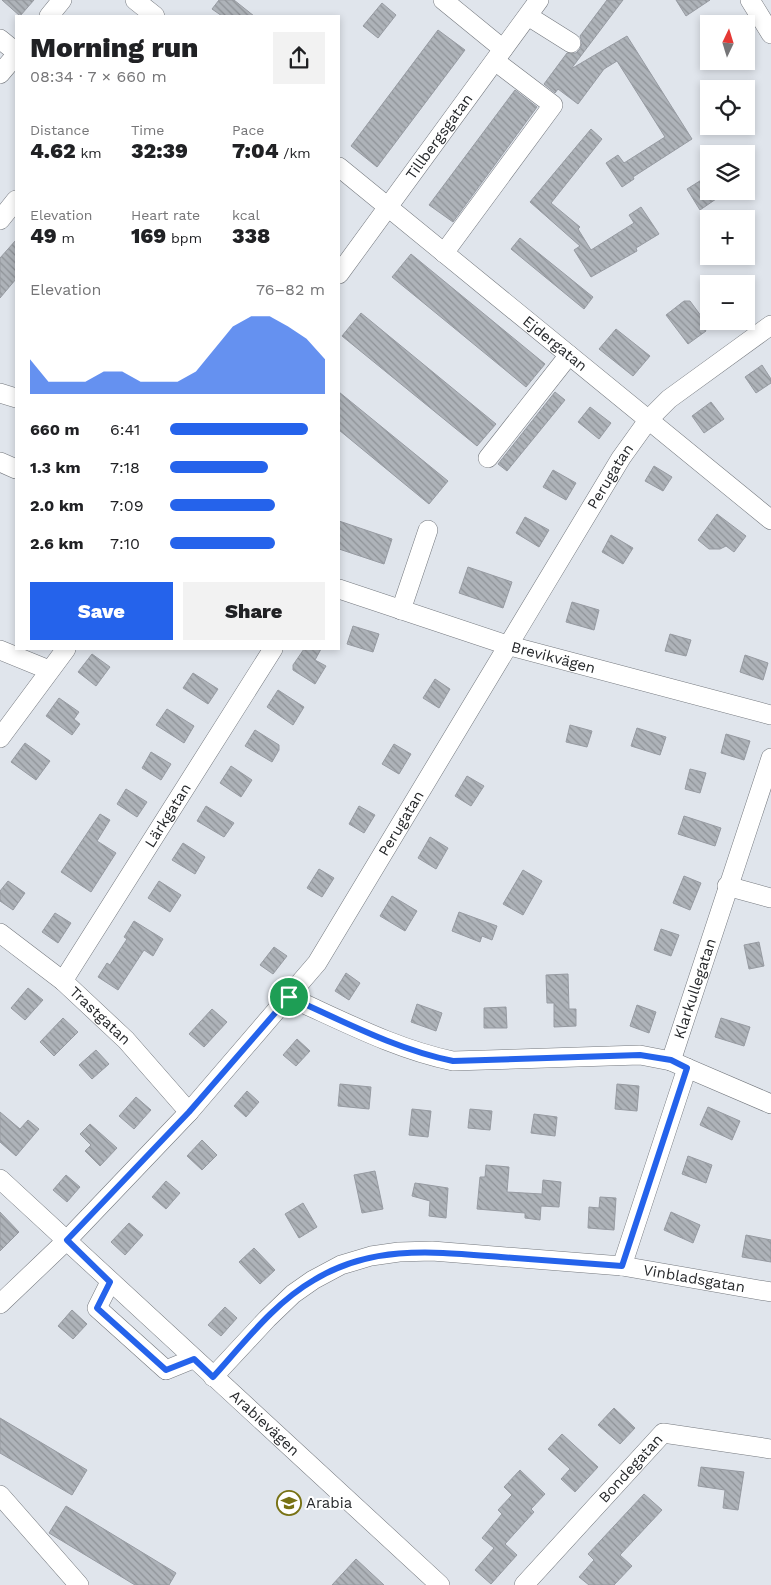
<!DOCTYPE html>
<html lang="en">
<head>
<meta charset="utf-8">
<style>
  :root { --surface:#fff; --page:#f2f2f2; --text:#202124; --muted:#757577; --accent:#2563eb }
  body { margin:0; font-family:"Work Sans",sans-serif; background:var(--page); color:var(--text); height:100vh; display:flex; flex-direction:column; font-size:19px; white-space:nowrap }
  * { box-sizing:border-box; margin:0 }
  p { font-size:16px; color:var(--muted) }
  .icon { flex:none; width:28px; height:28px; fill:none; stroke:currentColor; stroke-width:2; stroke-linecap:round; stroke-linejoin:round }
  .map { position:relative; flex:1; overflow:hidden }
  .sheet { position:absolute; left:15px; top:15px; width:325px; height:635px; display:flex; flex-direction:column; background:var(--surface); border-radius:0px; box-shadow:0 2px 8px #0003 }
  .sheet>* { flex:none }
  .needle { width:32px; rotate:4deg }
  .buttons { position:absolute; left:700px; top:15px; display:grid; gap:10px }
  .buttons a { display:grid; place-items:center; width:55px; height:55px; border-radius:0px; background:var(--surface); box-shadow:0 2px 8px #0003; font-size:25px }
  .pin { position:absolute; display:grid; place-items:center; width:42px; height:42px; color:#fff; margin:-21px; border:2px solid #fff; border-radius:50%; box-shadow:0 1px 5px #0007 }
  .round { display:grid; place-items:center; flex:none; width:52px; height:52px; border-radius:0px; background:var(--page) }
  .overview { display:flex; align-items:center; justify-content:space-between; height:85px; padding:0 15px }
  h1 { font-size:28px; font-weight:800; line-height:38px }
  .stats { display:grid; grid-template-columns:repeat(3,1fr); gap:8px; height:85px; padding:5px 15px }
  .stats div { display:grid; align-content:center }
  .stats b { font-size:21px; font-weight:800 }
  .stats small { font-size:14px; font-weight:400 }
  .stats p { font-size:14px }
  .chart { height:140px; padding:10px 15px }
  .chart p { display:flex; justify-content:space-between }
  .chart svg { width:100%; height:90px; margin-top:5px; fill:var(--accent); opacity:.7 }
  .button { display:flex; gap:10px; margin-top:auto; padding:10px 15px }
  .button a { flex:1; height:58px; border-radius:0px; background:var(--accent); color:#fff; font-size:20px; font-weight:800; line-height:58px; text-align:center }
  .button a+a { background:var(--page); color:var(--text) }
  ul { padding:0 15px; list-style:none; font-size:16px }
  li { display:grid; grid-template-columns:80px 60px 1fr; align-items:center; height:38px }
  li i { height:12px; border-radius:6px; background:var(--accent) }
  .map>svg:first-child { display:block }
</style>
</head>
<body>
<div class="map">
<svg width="771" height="1585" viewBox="0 0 771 1585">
  <defs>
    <pattern id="building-back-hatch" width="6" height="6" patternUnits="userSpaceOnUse" patternTransform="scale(1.25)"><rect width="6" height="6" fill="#aeb3b9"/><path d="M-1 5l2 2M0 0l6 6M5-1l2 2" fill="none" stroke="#8e9297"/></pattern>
  </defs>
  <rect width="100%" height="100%" fill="#e0e5ec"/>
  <path fill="url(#building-back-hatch)" stroke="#979ba2" d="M2,0H34L20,16Z
    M219,0H234L254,16H222L212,9Z
    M607,0H623L571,69L627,36L692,139L633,177L634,179L622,187L606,163L618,155L624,163L665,137L617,61L604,69L578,104L558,89L555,93L544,84L567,53H576L580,49L582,43L580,36Z
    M676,0H710L686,16Z
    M382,3L396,15L378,38L363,26Z
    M438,30L465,50L377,167L351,146Z
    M515,90L537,107L453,222L429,205Z
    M591,129L602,139L551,203L580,227L578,229L591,250L634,223L629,215L641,207L659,234L636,248L637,251L591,277L574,250L580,246L530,202Z
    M703,179L709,191L716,199L700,210L687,189Z
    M520,238L593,297L584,309L511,249Z
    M16,240V279L0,298V258Z
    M411,254L545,364L526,387L392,277Z
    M684,301H690L707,324L703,326L706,331L688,344L666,315Z
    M361,313L496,424L477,446L342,336Z
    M616,329L650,356L633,376L599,349Z
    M762,365L771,379V383L756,393L745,377Z
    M339,392L448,481L429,504L339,430Z
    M555,392L565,400L507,471L498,464Z
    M711,402L724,419L704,433L692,416Z
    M590,407L611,423L599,439L578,422Z
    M654,466L672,477L663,491L645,481Z
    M553,470L576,483L566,500L543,487Z
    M717,514L746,536L734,552L726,546L720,549H709L698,540Z
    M525,517L549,530L539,547L516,533Z
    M339,521L392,539L384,564L339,549Z
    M611,535L633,548L623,564L602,552Z
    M468,567L512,582L503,608L459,593Z
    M572,602L599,610L594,630L566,622Z
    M353,626L379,634L373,652L347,644Z
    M670,634L691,640L686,656L665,651Z
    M304,649H321L315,660L326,666L315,684L293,670V665Z
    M92,654L110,667L96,686L78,672Z
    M745,655L768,663L763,680L740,672Z
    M193,673L218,689L208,704L183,688Z
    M435,679L450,689L439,708L423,698Z
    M278,690L304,707L293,725L267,707Z
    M59,698L79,712L74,719L80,724L72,735L46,716Z
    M167,709L194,726L184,743L156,725Z
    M570,725L592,731L587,747L566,742Z
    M637,728L666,737L660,755L631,746Z
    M255,730L279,745V750L272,762L245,746Z
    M726,734L750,741L744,760L721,753Z
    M25,743L50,761L36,780L11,762Z
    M394,744L411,754L399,774L382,764Z
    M151,752L171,764L161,780L142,768Z
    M231,766L252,780L241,797L220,783Z
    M690,769L706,773L700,793L685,789Z
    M467,776L484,786L471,806L455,796Z
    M126,789L147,802L137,817L117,804Z
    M206,806L234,823L224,837L197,821Z
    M359,806L375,815L364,833L349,824Z
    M100,814L110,820L97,841L116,853L91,892L61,872Z
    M684,816L721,828L715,846L678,834Z
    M430,837L448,848L436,869L418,858Z
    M183,843L205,857L195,874L172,860Z
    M319,869L334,878L322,897L307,888Z
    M523,870L542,881L523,915L503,904Z
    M684,876L701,883L690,910L673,903Z
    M8,881L25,893L13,910L0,901V891Z
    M159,881L181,895L170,912L148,898Z
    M392,896L417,911L405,931L380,916Z
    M459,912L497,926L492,940L482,936L480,942L452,931Z
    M55,913L71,923L58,943L42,932Z
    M134,921L163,939L153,956L144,950L118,990L98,977L107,963L110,965L127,939L124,937Z
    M661,929L679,935L671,956L654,950Z
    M759,942L764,966L749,969L744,945Z
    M274,947L287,956L273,974L260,965Z
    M346,973L360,983L349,1000L335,991Z
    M568,974L569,1009H576V1026L554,1027V1003H547L546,975Z
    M28,988L43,1000L25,1020L11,1008Z
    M417,1004L442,1013L436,1031L411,1022Z
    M637,1005L656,1012L649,1033L630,1026Z
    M506,1007L507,1028H484V1008Z
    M212,1009L227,1022L204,1047L189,1034Z
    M63,1018L78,1032L54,1056L40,1042Z
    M721,1018L750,1027L744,1046L715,1037Z
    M297,1039L310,1051L296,1066L283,1055Z
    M96,1050L109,1064L92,1079L79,1065Z
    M340,1084L371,1087L369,1109L338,1106Z
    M617,1084L639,1086L637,1111L615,1109Z
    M247,1091L259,1102L246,1117L234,1106Z
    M136,1097L151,1110L134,1129L119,1116Z
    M708,1107L740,1121L732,1140L700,1125Z
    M412,1109L431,1111L428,1137L409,1135Z
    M470,1109L492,1111L490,1130L468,1128Z
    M0,1112L20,1129L28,1120L39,1129L16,1156L0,1142Z
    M534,1114L557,1117L555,1136L531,1133Z
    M90,1124L117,1148L100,1166L85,1151L91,1145L80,1134Z
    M202,1140L217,1155L202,1170L187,1156Z
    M688,1156L712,1165L706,1183L682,1174Z
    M486,1165L509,1167L507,1192L542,1194L543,1180L561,1182L559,1207L541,1206L540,1220L525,1218V1213L477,1209L480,1177H485Z
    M375,1171L383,1209L362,1213L354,1175Z
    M66,1175L80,1187L67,1202L53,1190Z
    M166,1181L180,1193L166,1209L152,1197Z
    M415,1183L448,1188L446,1218L429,1216L430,1201L412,1196Z
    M600,1197L616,1198L614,1230L588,1228L589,1207L599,1208Z
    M303,1203L317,1227L299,1238L285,1214Z
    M0,1212L19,1232L0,1251Z
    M671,1212L700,1225L693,1243L664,1230Z
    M129,1223L143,1235L125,1255L111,1242Z
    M746,1235L771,1240V1262L742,1257Z
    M254,1248L275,1270L260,1284L239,1262Z
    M225,1307L237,1318L221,1336L208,1325Z
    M72,1310L87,1324L73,1339L58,1326Z
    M614,1408L635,1428L620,1444L598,1425Z
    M0,1418L87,1470L72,1495L0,1453Z
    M562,1434L598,1467L575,1492L561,1479L570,1469L548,1449Z
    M701,1467L744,1472L738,1510L723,1508L725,1490L698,1486Z
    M520,1470L545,1494L531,1509L534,1512L505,1544L517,1555L491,1584L475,1570L494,1548L482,1538L502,1514L498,1510L512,1495L504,1487Z
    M644,1494L662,1510L620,1555L632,1566L614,1585H589L579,1577L594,1560L588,1554Z
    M66,1506L176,1573L169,1585H135L49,1533Z
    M356,1559L384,1585H332Z"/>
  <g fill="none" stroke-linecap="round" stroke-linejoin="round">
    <defs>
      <g id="minor">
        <path d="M135,0L155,16"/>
        <path d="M443,0L503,49"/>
        <path d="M750,0L771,34"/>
        <path d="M49,16L62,0"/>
        <path d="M528,16L571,43"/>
        <path d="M0,39L16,52"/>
        <path d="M0,74L16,55"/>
        <path id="s1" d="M339,167L771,520"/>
        <path d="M0,220L16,200"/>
        <path d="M444,253L553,105L495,61"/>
        <path id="s2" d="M339,274L539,0"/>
        <path d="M0,393L16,398"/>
        <path d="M488,458L569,355"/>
        <path d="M0,462L16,469"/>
        <path id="s3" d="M339,589L510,646L771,715"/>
        <path d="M401,610L428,530"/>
        <path d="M0,650L49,670"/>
        <path d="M0,738L66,649"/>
        <path d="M727,886L771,898"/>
        <path id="s4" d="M0,933L63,981L126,1040L189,1112"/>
        <path id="s5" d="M63,981L273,649"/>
        <path d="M289,997C343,1021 395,1049 453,1061L640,1055L671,1061"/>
        <path d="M687,1068L771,1104"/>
        <path id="s6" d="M0,1179L440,1585"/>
        <path id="s7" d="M622,1266L687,1068L671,1061L771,758"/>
        <path d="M110,1282L97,1308L166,1370L193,1359"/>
        <path id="s8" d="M0,1304L67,1240L189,1112L317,963L621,458L649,419L669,399L771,325"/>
        <path id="s9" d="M213,1377L267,1319L293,1294L313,1280L341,1265L371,1256L399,1252L432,1251L622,1266L771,1292"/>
        <path d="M0,1495L79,1585"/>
        <path id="s10" d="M524,1585L663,1433L771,1449"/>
      </g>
    </defs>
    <use href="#minor" stroke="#74787e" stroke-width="20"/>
    <use href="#minor" stroke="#fff" stroke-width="19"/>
  </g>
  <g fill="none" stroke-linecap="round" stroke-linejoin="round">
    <defs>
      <path id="route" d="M289,997C343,1021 395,1049 453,1061L640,1055L671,1060L687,1068L622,1266C582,1263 542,1260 501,1257C436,1252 373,1244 314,1280C274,1303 244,1343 213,1377L194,1359L166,1370L97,1308L110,1282L67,1240L189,1112Z"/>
    </defs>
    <use href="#route" stroke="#fff" stroke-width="10"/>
    <use href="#route" stroke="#2563eb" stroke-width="6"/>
  </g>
  <defs>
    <symbol id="school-ring" viewBox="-11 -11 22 22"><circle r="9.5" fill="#fff" stroke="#787214" stroke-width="1.5"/><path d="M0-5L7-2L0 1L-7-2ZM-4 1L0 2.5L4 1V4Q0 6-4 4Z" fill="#787214"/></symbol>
  </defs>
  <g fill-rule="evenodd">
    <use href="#school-ring" x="275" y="1489" width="28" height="28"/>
  </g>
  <g text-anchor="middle" stroke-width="4" stroke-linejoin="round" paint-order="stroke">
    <g font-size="15" fill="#27292c" stroke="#fff">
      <text dy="5" stroke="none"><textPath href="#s2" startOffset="170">Tillbergsgatan</textPath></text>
      <text dy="5" stroke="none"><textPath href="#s1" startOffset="279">Ejdergatan</textPath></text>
      <text dy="5" stroke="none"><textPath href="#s8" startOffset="1034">Perugatan</textPath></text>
      <text dy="5" stroke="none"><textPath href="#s3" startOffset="225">Brevikvägen</textPath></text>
      <text dy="5" stroke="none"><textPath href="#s5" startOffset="196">Lärkgatan</textPath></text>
      <text dy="5" stroke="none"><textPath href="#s8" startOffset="629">Perugatan</textPath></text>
      <text dy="5" stroke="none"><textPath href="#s7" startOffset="302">Klarkullegatan</textPath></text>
      <text dy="5" stroke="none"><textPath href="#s4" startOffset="130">Trastgatan</textPath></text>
      <text dy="5" stroke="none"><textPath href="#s9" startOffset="528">Vinbladsgatan</textPath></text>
      <text dy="5" stroke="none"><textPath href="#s6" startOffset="360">Arabievägen</textPath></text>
      <text dy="5" stroke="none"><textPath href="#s10" startOffset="158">Bondegatan</textPath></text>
    </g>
    <g font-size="15" fill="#27292c" stroke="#fff" text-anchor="start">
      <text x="306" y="1508">Arabia</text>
    </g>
  </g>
</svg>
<div class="buttons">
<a><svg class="needle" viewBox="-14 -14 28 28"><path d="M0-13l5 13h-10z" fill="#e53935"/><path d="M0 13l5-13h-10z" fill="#757577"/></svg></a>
<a><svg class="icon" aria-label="locate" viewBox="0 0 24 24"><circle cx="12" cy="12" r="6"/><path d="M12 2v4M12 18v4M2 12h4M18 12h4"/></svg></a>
<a><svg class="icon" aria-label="layers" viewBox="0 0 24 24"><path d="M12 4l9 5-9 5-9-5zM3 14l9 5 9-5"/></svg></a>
<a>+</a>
<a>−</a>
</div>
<div class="pin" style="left:289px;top:997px;background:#1e9e55"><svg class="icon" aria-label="arrive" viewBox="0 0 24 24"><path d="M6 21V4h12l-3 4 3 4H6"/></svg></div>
<section class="sheet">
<div class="overview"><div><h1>Morning run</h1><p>08:34 · 7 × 660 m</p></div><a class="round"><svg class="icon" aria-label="share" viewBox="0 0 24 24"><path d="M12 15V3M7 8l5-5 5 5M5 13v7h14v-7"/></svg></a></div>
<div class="stats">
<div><p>Distance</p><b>4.62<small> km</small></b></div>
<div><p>Time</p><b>32:39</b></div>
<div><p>Pace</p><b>7:04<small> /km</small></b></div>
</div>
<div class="stats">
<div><p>Elevation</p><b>49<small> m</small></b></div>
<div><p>Heart rate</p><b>169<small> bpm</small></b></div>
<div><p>kcal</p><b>338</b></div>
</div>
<div class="chart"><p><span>Elevation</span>76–82 m</p>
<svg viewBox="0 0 160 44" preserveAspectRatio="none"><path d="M0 44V27L10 38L20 38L30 38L40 33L50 33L60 38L70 38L80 38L90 33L100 22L110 11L120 6L130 6L140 11L150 17L160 27V44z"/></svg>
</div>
<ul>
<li><b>660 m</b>6:41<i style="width:89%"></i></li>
<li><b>1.3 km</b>7:18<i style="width:63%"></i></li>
<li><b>2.0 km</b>7:09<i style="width:68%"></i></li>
<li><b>2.6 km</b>7:10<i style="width:68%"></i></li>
</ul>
<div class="button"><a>Save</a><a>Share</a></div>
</section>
</div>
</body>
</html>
